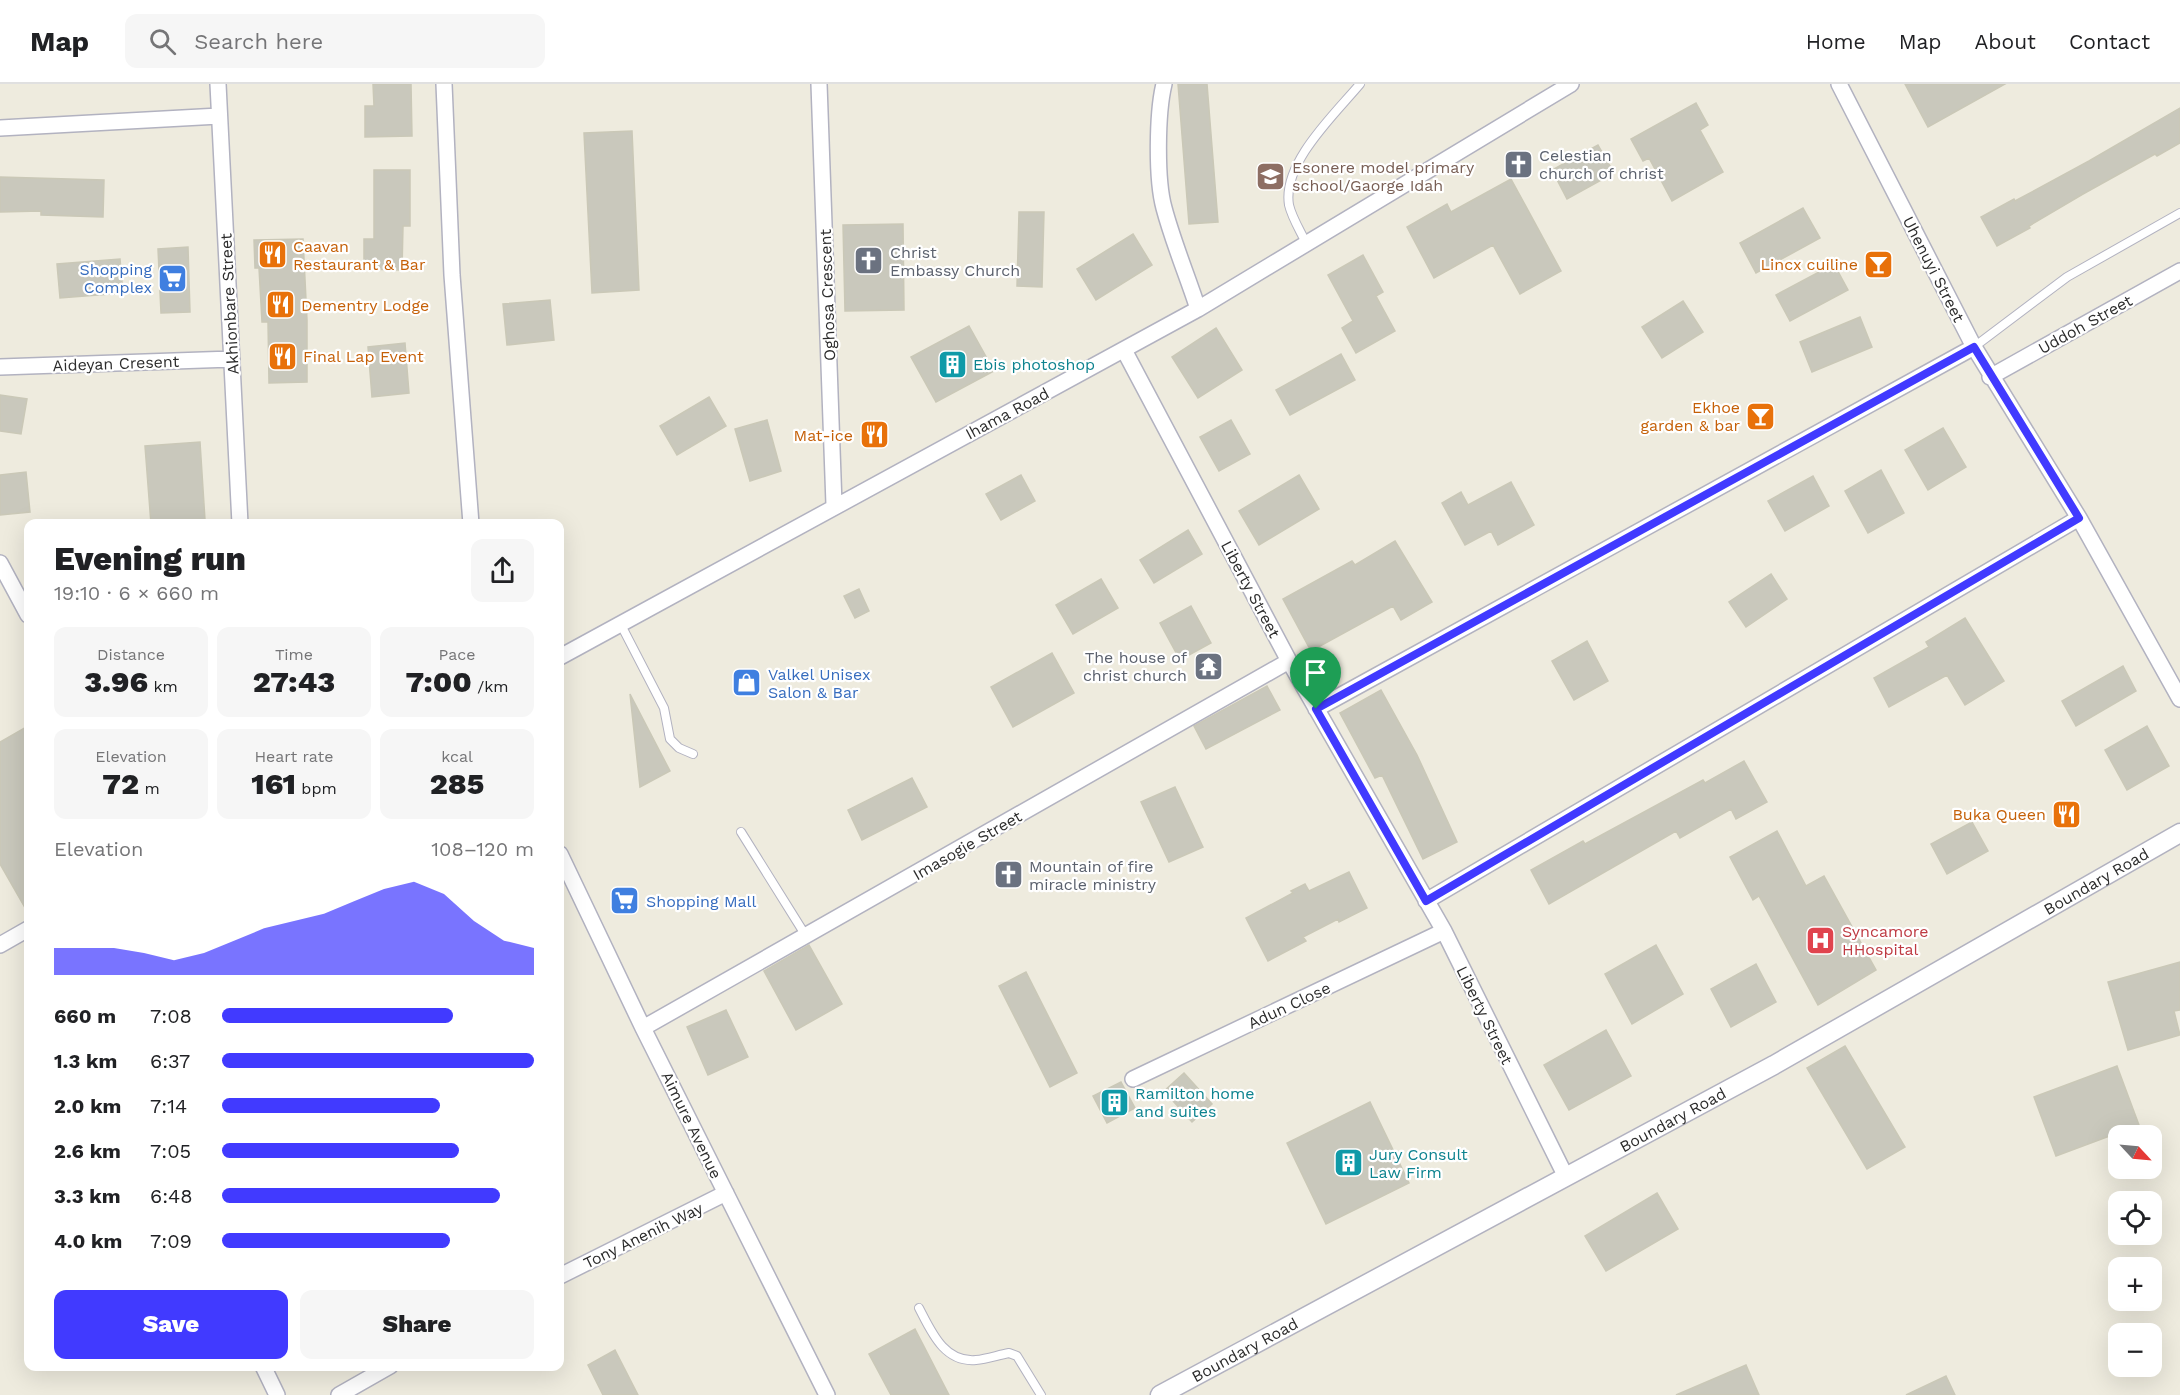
<!DOCTYPE html>
<html lang="en">
<head>
<meta charset="utf-8">
<style>
  :root { --surface:#fff; --page:#f6f6f6; --text:#202124; --muted:#757577; --line:#e0e0e0; --accent:#413aff }
  body { margin:0; font-family:"Work Sans",sans-serif; background:var(--page); color:var(--text); height:100vh; display:flex; flex-direction:column; font-size:22px; white-space:nowrap }
  * { box-sizing:border-box; margin:0 }
  p { font-size:20px; color:var(--muted) }
  .icon { flex:none; width:33px; height:33px; fill:none; stroke:currentColor; stroke-width:2; stroke-linecap:round; stroke-linejoin:round }
  .map { position:relative; flex:1; overflow:hidden }
  .side { position:absolute; left:24px; top:435px; width:540px; height:852px; display:flex; flex-direction:column; background:var(--surface); border-radius:12px; box-shadow:0 6px 24px #0002 }
  .side>* { flex:none }
  .needle { width:39px; rotate:116deg }
  .controls { position:absolute; left:2108px; top:1041px; display:grid; gap:12px }
  .controls a { display:grid; place-items:center; width:54px; height:54px; border-radius:12px; background:var(--surface); box-shadow:0 6px 24px #0002; font-size:30px }
  .pin { position:absolute; display:grid; place-items:center; width:51px; height:51px; color:#fff; margin:-62px -26px; border-radius:50% 50% 50% 0; rotate:-45deg; box-shadow:0 0 6px #0007 }
  .pin .icon { rotate:45deg }
  .round { display:grid; place-items:center; flex:none; width:63px; height:63px; border-radius:12px; background:var(--page) }
  .headline { display:flex; align-items:center; justify-content:space-between; height:102px; padding:0 30px }
  h1 { font-size:33px; font-weight:800; line-height:45px }
  .metrics { display:grid; grid-template-columns:repeat(3,1fr); gap:9px; height:102px; padding:6px 30px }
  .metrics div { display:grid; align-content:center; border-radius:12px; background:var(--page); text-align:center }
  .metrics b { font-size:30px; font-weight:800 }
  .metrics small { font-size:16px; font-weight:400 }
  .metrics p { font-size:16px }
  .chart { height:168px; padding:12px 30px }
  .chart p { display:flex; justify-content:space-between }
  .chart svg { width:100%; height:108px; margin-top:6px; fill:var(--accent); opacity:.7 }
  .button { display:flex; gap:12px; margin-top:auto; padding:12px 30px }
  .button a { flex:1; height:69px; border-radius:12px; background:var(--accent); color:#fff; font-size:24px; font-weight:800; line-height:69px; text-align:center }
  .button a+a { background:var(--page); color:var(--text) }
  ul { padding:0 30px; list-style:none; font-size:20px }
  li { display:grid; grid-template-columns:96px 72px 1fr; align-items:center; height:45px }
  li i { height:15px; border-radius:8px; background:var(--accent) }
  header { display:flex; align-items:center; gap:36px; box-sizing:border-box; height:84px; padding:0 30px; background:var(--surface); border-bottom:2px solid var(--line) }
  header strong { font-size:28px }
  nav { display:flex; gap:33px; margin-inline-start:auto; font-size:21px }
  .search { width:420px; height:54px; background:var(--page); display:flex; align-items:center; gap:15px; box-sizing:border-box; padding:0 21px; border-radius:12px; color:var(--muted); font-size:22px }
  .map>svg:first-child { display:block }
</style>
</head>
<body>
<header>
<strong>Map</strong>
<div class="search"><svg class="icon" aria-label="search" viewBox="0 0 24 24"><circle cx="10" cy="10" r="6"/><path d="M15 15l6 6"/></svg>Search here</div>
<nav><a>Home</a><a>Map</a><a>About</a><a>Contact</a></nav>
</header>
<div class="map">
<svg width="2180" height="1311" viewBox="0 0 2180 1311">
  <rect width="100%" height="100%" fill="#eeebde"/>
  <path fill="#c9c8bc" stroke="#cac8b7" stroke-width="1.5" d="M373,0H411L412,52L365,53V22H374Z
    M1178,0H1207L1218,138L1189,140Z
    M1905,0H2005L1928,43Z
    M1696,19L1708,41L1700,46L1723,88L1672,117L1649,74L1643,77L1631,55Z
    M2180,24V59L2157,72L2155,70L2083,110L2029,142L2030,144L1997,162L1981,133L2014,115L2015,117L2089,77Z
    M632,47L639,206L592,209L584,49Z
    M1598,61L1614,89L1567,115L1552,86Z
    M374,86H410V142H403L402,186L364,185V155H374Z
    M0,93L104,96L103,133L41,131V127L0,128Z
    M1511,95L1561,187L1520,210L1493,161L1434,194L1407,143L1447,120L1451,128Z
    M1803,124L1820,154L1756,189L1740,159Z
    M1019,128H1044L1042,203L1017,202Z
    M903,140L904,226L845,227L843,141Z
    M1133,150L1152,181L1096,216L1077,185Z
    M303,155L307,236V298L269,299L268,238H262L259,184H255L254,156Z
    M188,163L190,228L161,229L158,165Z
    M1363,171L1383,208L1376,212L1395,247L1356,269L1342,244L1353,237L1328,191Z
    M120,175L123,209L60,214L57,180Z
    M1834,180L1848,206L1790,237L1776,211Z
    M550,216L554,256L507,261L503,220Z
    M1683,217L1703,248L1662,274L1642,243Z
    M1860,233L1872,263L1812,288L1800,258Z
    M969,242L994,287L936,318L911,273Z
    M1216,244L1242,286L1198,314L1172,273Z
    M405,259L409,309L372,313L368,263Z
    M1341,270L1355,296L1290,331L1276,306Z
    M0,311L27,315L21,350L0,347Z
    M709,313L726,342L677,371L660,342Z
    M767,336L781,387L750,397L735,345Z
    M1231,336L1250,370L1219,387L1200,353Z
    M1943,344L1966,383L1928,406L1905,366Z
    M200,358L205,436L151,440L145,362Z
    M1881,386L1904,429L1868,449L1845,407Z
    M26,388L30,428L0,431V391Z
    M1021,391L1035,417L1001,436L986,410Z
    M1299,391L1319,425L1259,461L1239,427Z
    M1813,392L1829,422L1785,447L1768,417Z
    M1511,398L1534,441L1498,461L1491,447L1465,461L1442,419L1461,408L1468,421Z
    M1188,446L1202,470L1154,499L1140,476Z
    M1395,457L1432,518L1401,536L1393,522L1311,567L1283,515L1352,477L1355,481Z
    M1771,490L1787,515L1746,543L1729,518Z
    M1101,495L1118,524L1073,550L1056,521Z
    M859,505L869,527L855,534L844,512Z
    M1191,522L1211,559L1180,576L1160,539Z
    M1965,534L2004,597L1965,621L1947,591L1889,623L1874,594L1929,563L1926,558Z
    M1587,557L1608,597L1574,616L1552,577Z
    M1052,569L1074,609L1013,643L991,603Z
    M2123,582L2136,607L2076,642L2062,617Z
    M1267,602L1280,626L1206,665L1194,642Z
    M1381,606L1417,671L1457,758L1423,775L1382,691L1375,694L1340,629Z
    M630,610L670,687L640,703Z
    M28,642V829L0,780V658Z
    M2147,642L2169,682L2127,706L2105,666Z
    M1744,677L1767,718L1736,735L1731,725L1680,754L1676,747L1549,820L1531,786L1583,757L1585,760L1703,696L1705,699Z
    M912,694L927,723L862,756L848,726Z
    M1175,703L1203,763L1169,778L1141,718Z
    M1972,738L1988,767L1947,790L1931,760Z
    M1777,747L1806,802L1824,792L1876,886L1818,921L1759,812L1753,816L1730,773Z
    M1349,788L1367,824L1339,838L1338,835L1303,853L1306,857L1268,877L1246,834L1293,809L1291,807L1305,800L1309,807Z
    M809,861L842,920L796,946L764,887Z
    M1656,861L1683,910L1632,940L1605,890Z
    M2180,878V926L2174,927L2180,951L2128,966L2108,898Z
    M1756,880L1776,918L1731,943L1711,905Z
    M1026,888L1077,989L1050,1003L999,902Z
    M726,926L748,973L708,991L687,943Z
    M1606,946L1631,992L1569,1026L1544,981Z
    M1845,962L1905,1063L1867,1085L1807,984Z
    M2117,982L2139,1041L2056,1072L2034,1013Z
    M1184,989L1212,1020L1192,1038L1164,1007Z
    M1121,998L1135,1024L1107,1039L1093,1012Z
    M1370,1018L1409,1099L1326,1140L1287,1059Z
    M1657,1109L1678,1145L1606,1187L1585,1152Z
    M915,1245L949,1311H891L869,1270Z
    M615,1266L638,1311H603L588,1281Z
    M1746,1281L1759,1311H1676Z
    M1946,1292L1955,1311H1906Z"/>
  <g fill="none" stroke-linecap="round" stroke-linejoin="round">
    <defs>
      <path id="service" d="M1306,159C1301,148 1292,134 1289,121C1282,79 1335,30 1360,0
        M1974,263L2067,193L2180,129
        M620,539L664,624L670,655L679,664L693,670
        M741,748L806,852
        M919,1224C931,1247 944,1279 976,1276C987,1275 998,1271 1009,1269L1017,1272L1041,1311"/>
      <path id="minor" d="M218,0L240,440
        M444,0L452,191L471,440
        M819,0L834,421
        M1164,0C1157,29 1156,95 1164,124C1173,158 1187,191 1198,225
        M1839,0L1974,263L2079,434L2180,615
        M0,44L219,32
        M1124,266L1289,577L1444,847L1566,1093
        M0,283L232,275
        M1990,293L2180,187
        M0,479L28,531
        M560,573L1198,225L1571,0
        M1316,625L1974,263
        M560,770L643,944L827,1311
        M1426,817L2079,434
        M0,861L28,845
        M643,944L1289,577
        M1133,995L1444,847
        M560,1192L726,1109
        M263,1282L277,1311
        M339,1311L390,1282"/>
      <g id="tertiary">
        <path id="s1" d="M1160,1311L1774,981L2180,749"/>
      </g>
    </defs>
    <use href="#service" stroke="#b2b2c0" stroke-width="10"/>
    <use href="#minor" stroke="#b2b2c0" stroke-width="18"/>
    <use href="#tertiary" stroke="#b2b2c0" stroke-width="21"/>
    <use href="#service" stroke="#fff" stroke-width="8"/>
    <use href="#minor" stroke="#fff" stroke-width="15"/>
    <use href="#tertiary" stroke="#fff" stroke-width="18"/>
  </g>
  <g fill="none" stroke-linecap="round" stroke-linejoin="round">
    <defs>
      <path id="route" d="M1974,263L2079,434L1426,817L1316,625Z"/>
    </defs>
    <use href="#route" stroke="#fff" stroke-width="12"/>
    <use href="#route" stroke="#413aff" stroke-width="8"/>
  </g>
  <defs>
    <symbol id="church-square" viewBox="-11 -11 22 22"><rect x="-9" y="-9" width="18" height="18" rx="4" fill="#6b7280" stroke="#fff"/><path d="M-1.2-6h2.4v3.5h3.3v2.4h-3.3V6h-2.4V-.1h-3.3v-2.4h3.3Z" fill="#fff"/></symbol>
    <symbol id="school-square" viewBox="-11 -11 22 22"><rect x="-9" y="-9" width="18" height="18" rx="4" fill="#8d6e63" stroke="#fff"/><path d="M0-5L7-2L0 1L-7-2ZM-4 1L0 2.5L4 1V4Q0 6-4 4Z" fill="#fff"/></symbol>
    <symbol id="restaurant-square" viewBox="-11 -11 22 22"><rect x="-9" y="-9" width="18" height="18" rx="4" fill="#e8710a" stroke="#fff"/><path d="M-5-6h1v4h1v-4h1v4h1v-4h1v5L-1.5 .5V6h-2V.5L-5-1ZM5-6V6H3V1.5H1.5Q1.5-4 5-6Z" fill="#fff"/></symbol>
    <symbol id="bar-square" viewBox="-11 -11 22 22"><rect x="-9" y="-9" width="18" height="18" rx="4" fill="#e8710a" stroke="#fff"/><path d="M-6-5H6L.8 .8V4.5H3.5V6h-7V4.5H-.8V.8Z" fill="#fff"/></symbol>
    <symbol id="supermarket-square" viewBox="-11 -11 22 22"><rect x="-9" y="-9" width="18" height="18" rx="4" fill="#3f7fe0" stroke="#fff"/><path d="M-6-5.5h2.5l.6 2H6L4.5 2H-2.5L-4.4-4H-6ZM-1.5 3.2a1.3 1.3 0 1 0 .1 0ZM3 3.2a1.3 1.3 0 1 0 .1 0Z" fill="#fff"/></symbol>
    <symbol id="building-square" viewBox="-11 -11 22 22"><rect x="-9" y="-9" width="18" height="18" rx="4" fill="#0f9aa8" stroke="#fff"/><path d="M-4-6H4V6H1V3H-1V6H-4ZM-2.5-4.3h1.7v1.8h-1.7ZM.8-4.3h1.7v1.8H.8ZM-2.5-1h1.7V.8h-1.7ZM.8-1h1.7V.8H.8Z" fill="#fff"/></symbol>
    <symbol id="temple-square" viewBox="-11 -11 22 22"><rect x="-9" y="-9" width="18" height="18" rx="4" fill="#6b7280" stroke="#fff"/><path d="M0-6L5-2H3V0L6.5 2.5H4V6H1.5V3h-3V6H-4V2.5H-6.5L-3 0V-2H-5Z" fill="#fff"/></symbol>
    <symbol id="shop-square" viewBox="-11 -11 22 22"><rect x="-9" y="-9" width="18" height="18" rx="4" fill="#3f7fe0" stroke="#fff"/><path d="M-5-2.5h2.3a2.7 3.5 0 0 1 5.4 0H5L5.5 6h-11ZM-1.5-2.5h3a1.5 2.3 0 0 0-3 0Z" fill="#fff"/></symbol>
    <symbol id="hospital-square" viewBox="-11 -11 22 22"><rect x="-9" y="-9" width="18" height="18" rx="4" fill="#e0444e" stroke="#fff"/><path d="M-5-5h3v3.5h4V-5h3V5h-3V1.5h-4V5h-3Z" fill="#fff"/></symbol>
  </defs>
  <g fill-rule="evenodd">
    <use href="#church-square" x="1502" y="64" width="33" height="33"/>
    <use href="#school-square" x="1254" y="76" width="33" height="33"/>
    <use href="#restaurant-square" x="256" y="154" width="33" height="33"/>
    <use href="#church-square" x="852" y="160" width="33" height="33"/>
    <use href="#bar-square" x="1862" y="164" width="33" height="33"/>
    <use href="#supermarket-square" x="156" y="178" width="33" height="33"/>
    <use href="#restaurant-square" x="264" y="204" width="33" height="33"/>
    <use href="#restaurant-square" x="266" y="256" width="33" height="33"/>
    <use href="#building-square" x="936" y="264" width="33" height="33"/>
    <use href="#bar-square" x="1744" y="316" width="33" height="33"/>
    <use href="#restaurant-square" x="858" y="334" width="33" height="33"/>
    <use href="#temple-square" x="1192" y="566" width="33" height="33"/>
    <use href="#shop-square" x="730" y="582" width="33" height="33"/>
    <use href="#restaurant-square" x="2050" y="714" width="33" height="33"/>
    <use href="#church-square" x="992" y="774" width="33" height="33"/>
    <use href="#supermarket-square" x="608" y="800" width="33" height="33"/>
    <use href="#hospital-square" x="1804" y="840" width="33" height="33"/>
    <use href="#building-square" x="1098" y="1002" width="33" height="33"/>
    <use href="#building-square" x="1332" y="1062" width="33" height="33"/>
  </g>
  <g text-anchor="middle" stroke-width="4.5" stroke-linejoin="round" paint-order="stroke">
    <g font-size="16" fill="#5b616d" stroke="#fff" text-anchor="start">
      <text x="1539" y="77">Celestian<tspan x="1539" dy="18">church of christ</tspan></text>
      <text x="890" y="174">Christ<tspan x="890" dy="18">Embassy Church</tspan></text>
      <text x="1187" y="579" text-anchor="end">The house of<tspan x="1187" dy="18">christ church</tspan></text>
      <text x="1029" y="788">Mountain of fire<tspan x="1029" dy="18">miracle ministry</tspan></text>
    </g>
    <g font-size="16" fill="#785e54" stroke="#fff" text-anchor="start">
      <text x="1292" y="89">Esonere model primary<tspan x="1292" dy="18">school/Gaorge Idah</tspan></text>
    </g>
    <g font-size="16" fill="#c56008" stroke="#fff" text-anchor="end">
      <text x="293" y="168" text-anchor="start">Caavan<tspan x="293" dy="18">Restaurant &amp; Bar</tspan></text>
      <text x="1858" y="186">Lincx cuiline</text>
      <text x="301" y="227" text-anchor="start">Dementry Lodge</text>
      <text x="303" y="278" text-anchor="start">Final Lap Event</text>
      <text x="1740" y="329">Ekhoe<tspan x="1740" dy="18">garden &amp; bar</tspan></text>
      <text x="853" y="357">Mat-ice</text>
      <text x="2046" y="736">Buka Queen</text>
    </g>
    <g font-size="16" fill="#366cbe" stroke="#fff" text-anchor="start">
      <text x="152" y="191" text-anchor="end">Shopping<tspan x="152" dy="18">Complex</tspan></text>
      <text x="768" y="596">Valkel Unisex<tspan x="768" dy="18">Salon &amp; Bar</tspan></text>
      <text x="646" y="823">Shopping Mall</text>
    </g>
    <g font-size="16" fill="#2c2c2c" stroke="#fff">
      <text transform="translate(1934 185) rotate(63)" y="6">Uhenuyi Street</text>
      <text transform="translate(827 211) rotate(-92)" y="6">Oghosa Crescent</text>
      <text transform="translate(229 220) rotate(-93)" y="6">Akhionbare Street</text>
      <text transform="translate(2085 240) rotate(-29)" y="6">Uddoh Street</text>
      <text transform="translate(116 279) rotate(-2)" y="6">Aideyan Cresent</text>
      <text transform="translate(1007 329) rotate(-28)" y="6">Ihama Road</text>
      <text transform="translate(1251 505) rotate(62)" y="6">Liberty Street</text>
      <text transform="translate(967 761) rotate(-30)" y="6">Imasogie Street</text>
      <text dy="6" stroke="none"><textPath href="#s1" startOffset="1068">Boundary Road</textPath></text>
      <text transform="translate(1289 921) rotate(-25)" y="6">Adun Close</text>
      <text transform="translate(1485 931) rotate(64)" y="6">Liberty Street</text>
      <text dy="6" stroke="none"><textPath href="#s1" startOffset="582">Boundary Road</textPath></text>
      <text transform="translate(692 1041) rotate(64)" y="6">Aimure Avenue</text>
      <text transform="translate(643 1151) rotate(-26)" y="6">Tony Anenih Way</text>
      <text dy="6" stroke="none"><textPath href="#s1" startOffset="96">Boundary Road</textPath></text>
    </g>
    <g font-size="16" fill="#0d838f" stroke="#fff" text-anchor="start">
      <text x="973" y="286">Ebis photoshop</text>
      <text x="1135" y="1015">Ramilton home<tspan x="1135" dy="18">and suites</tspan></text>
      <text x="1369" y="1076">Jury Consult<tspan x="1369" dy="18">Law Firm</tspan></text>
    </g>
    <g font-size="16" fill="#be3a42" stroke="#fff" text-anchor="start">
      <text x="1842" y="853">Syncamore<tspan x="1842" dy="18">HHospital</tspan></text>
    </g>
  </g>
</svg>
<div class="controls">
<a><svg class="needle" viewBox="-14 -14 28 28"><path d="M0-13l5 13h-10z" fill="#e53935"/><path d="M0 13l5-13h-10z" fill="#757577"/></svg></a>
<a><svg class="icon" aria-label="locate" viewBox="0 0 24 24"><circle cx="12" cy="12" r="6"/><path d="M12 2v4M12 18v4M2 12h4M18 12h4"/></svg></a>
<a>+</a>
<a>−</a>
</div>
<div class="pin" style="left:1316px;top:625px;background:#1e9e55"><svg class="icon" aria-label="arrive" viewBox="0 0 24 24"><path d="M6 21V4h12l-3 4 3 4H6"/></svg></div>
<section class="side">
<div class="headline"><div><h1>Evening run</h1><p>19:10 · 6 × 660 m</p></div><a class="round"><svg class="icon" aria-label="share" viewBox="0 0 24 24"><path d="M12 15V3M7 8l5-5 5 5M5 13v7h14v-7"/></svg></a></div>
<div class="metrics">
<div><p>Distance</p><b>3.96<small> km</small></b></div>
<div><p>Time</p><b>27:43</b></div>
<div><p>Pace</p><b>7:00<small> /km</small></b></div>
</div>
<div class="metrics">
<div><p>Elevation</p><b>72<small> m</small></b></div>
<div><p>Heart rate</p><b>161<small> bpm</small></b></div>
<div><p>kcal</p><b>285</b></div>
</div>
<div class="chart"><p><span>Elevation</span>108–120 m</p>
<svg viewBox="0 0 160 44" preserveAspectRatio="none"><path d="M0 44V33L10 33L20 33L30 35L40 38L50 35L60 30L70 25L80 22L90 19L100 14L110 9L120 6L130 11L140 22L150 30L160 33V44z"/></svg>
</div>
<ul>
<li><b>660 m</b>7:08<i style="width:74%"></i></li>
<li><b>1.3 km</b>6:37<i style="width:100%"></i></li>
<li><b>2.0 km</b>7:14<i style="width:70%"></i></li>
<li><b>2.6 km</b>7:05<i style="width:76%"></i></li>
<li><b>3.3 km</b>6:48<i style="width:89%"></i></li>
<li><b>4.0 km</b>7:09<i style="width:73%"></i></li>
</ul>
<div class="button"><a>Save</a><a>Share</a></div>
</section>
</div>
</body>
</html>
